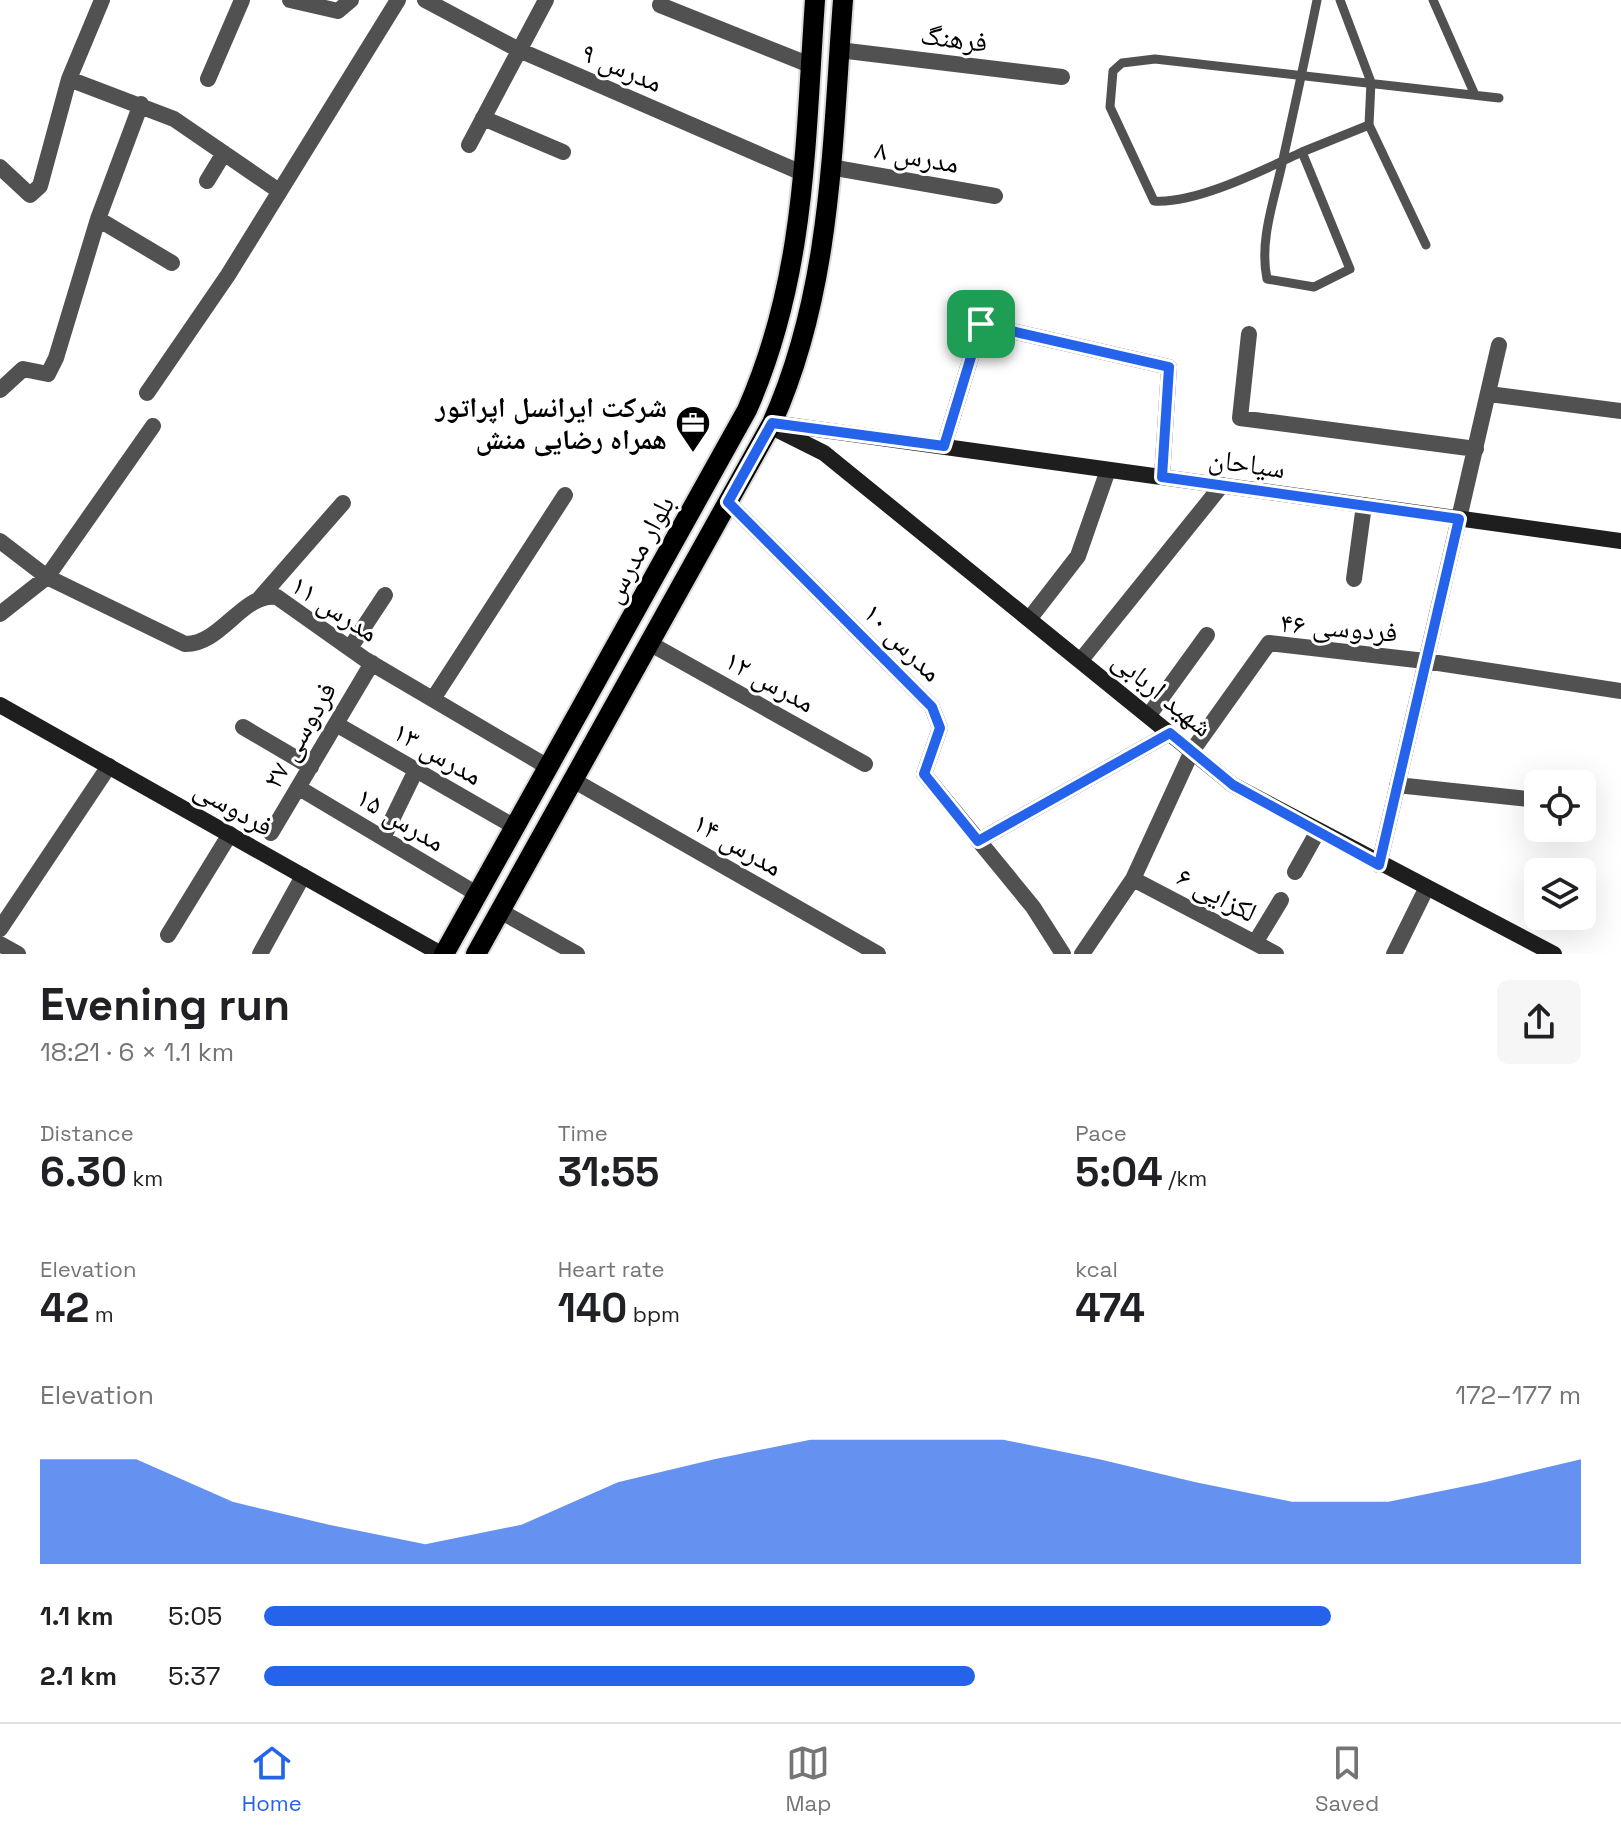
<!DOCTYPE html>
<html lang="en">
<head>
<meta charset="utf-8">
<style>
  :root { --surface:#fff; --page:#f6f6f6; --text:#202124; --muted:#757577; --line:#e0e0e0; --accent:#2563eb }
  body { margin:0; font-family:"Space Grotesk","Noto Naskh Arabic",sans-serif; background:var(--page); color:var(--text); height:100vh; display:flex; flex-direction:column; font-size:30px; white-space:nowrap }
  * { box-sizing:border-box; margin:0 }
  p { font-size:26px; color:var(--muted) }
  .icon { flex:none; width:44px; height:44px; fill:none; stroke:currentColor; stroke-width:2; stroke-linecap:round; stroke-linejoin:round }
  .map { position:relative; height:954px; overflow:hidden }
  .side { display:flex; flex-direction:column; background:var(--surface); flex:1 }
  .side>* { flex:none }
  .buttons { position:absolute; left:1524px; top:770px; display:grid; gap:16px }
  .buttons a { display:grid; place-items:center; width:72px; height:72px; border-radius:12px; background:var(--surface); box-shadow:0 8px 32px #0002; font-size:40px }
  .pin { position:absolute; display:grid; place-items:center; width:68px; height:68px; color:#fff; margin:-34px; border-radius:16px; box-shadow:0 4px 12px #0006 }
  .round { display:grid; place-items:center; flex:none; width:84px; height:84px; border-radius:12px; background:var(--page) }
  .overview { display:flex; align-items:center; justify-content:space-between; height:136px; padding:0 40px }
  h1 { font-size:44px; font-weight:800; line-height:60px }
  .metrics { display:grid; grid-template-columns:repeat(3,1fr); gap:12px; height:136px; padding:8px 40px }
  .metrics div { display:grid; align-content:center }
  .metrics b { font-size:40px; font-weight:800 }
  .metrics small { font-size:22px; font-weight:400 }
  .metrics p { font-size:22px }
  .chart { height:224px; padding:16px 40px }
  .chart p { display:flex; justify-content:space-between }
  .chart svg { width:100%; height:144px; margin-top:8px; fill:var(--accent); opacity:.7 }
  ul { padding:0 40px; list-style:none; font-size:26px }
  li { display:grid; grid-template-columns:128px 96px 1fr; align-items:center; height:60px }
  li i { height:20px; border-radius:10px; background:var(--accent) }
  .menu { display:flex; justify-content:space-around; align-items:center; height:112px; border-top:2px solid var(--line); background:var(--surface); font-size:22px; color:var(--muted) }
  .menu a { display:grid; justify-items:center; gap:4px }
  .menu .on { color:var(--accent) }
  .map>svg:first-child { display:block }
</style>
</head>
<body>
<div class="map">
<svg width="1621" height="954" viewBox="0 0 1621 954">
  <rect width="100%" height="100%" fill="#fff"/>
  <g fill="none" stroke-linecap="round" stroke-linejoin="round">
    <defs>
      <path id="primary" d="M444,954L747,410C806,277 805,143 815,0
        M476,954L772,423C832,290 832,143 843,0"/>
    </defs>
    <use href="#primary" stroke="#dbdbdb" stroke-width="24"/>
    <path stroke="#515151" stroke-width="9" d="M1317,0C1306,55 1294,109 1282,164C1274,201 1259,241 1267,279L1314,287L1350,269L1302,152C1263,170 1196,204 1154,201L1110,107L1113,71L1122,63L1155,59L1499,98
      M1340,0L1371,82L1369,125
      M1433,0L1475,95
      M1302,152L1369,125L1426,245"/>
    <path stroke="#515151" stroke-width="16" d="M290,0L338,11L351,0
      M425,0L519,50L802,173
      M660,5L810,65
      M839,50L1062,77
      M69,79L174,119L279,191
      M208,79L242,0
      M483,118L563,152
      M469,145L546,0
      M0,167L30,195L40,186L69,79L102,0
      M830,167L995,196
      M207,181L224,153
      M98,219L172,263
      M1249,334L1240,418L1476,449
      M0,390L23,369L48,374L56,358L98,219L141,104
      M147,393L228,275L398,0
      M1489,394L1621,411
      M944,446L981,324L1169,367L1162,477
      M728,502L932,707L940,728L924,774L1033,907L1063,954
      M0,541L47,577L185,644C221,645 243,592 277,597L366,660L548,767
      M1354,579L1364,505
      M259,599L343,503
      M0,614L47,577L153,426
      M1030,618L1078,556L1108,470
      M649,643L865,764
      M350,648L385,595
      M1081,660L1222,485
      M433,699L565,495
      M1149,715L1207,635
      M336,724L515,827
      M243,727L311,767
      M573,780L878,954
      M1397,785L1538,800
      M299,788L477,894
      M271,833L372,663
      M383,838L416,770
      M978,841L1170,733
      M1379,865L1499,345
      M1295,872L1318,831
      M1133,879L1276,954
      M500,911L577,954
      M0,929L109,766
      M168,935L230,834
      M1255,943L1281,900
      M0,944L18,954
      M260,954L303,876
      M1082,954L1133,879L1192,751L1269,643L1425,661L1621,691
      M1394,954L1426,889"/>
    <path stroke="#1e1e1e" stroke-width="16" d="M773,423L1621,541
      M770,426L824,453L1233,785L1554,954
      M0,705L441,954"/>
    <use href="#primary" stroke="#000" stroke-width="20"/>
  </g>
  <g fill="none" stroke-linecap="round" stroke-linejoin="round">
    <defs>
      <path id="route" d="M981,324L1169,367L1162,477L1459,519L1379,865L1233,785L1170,733L978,841L924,774L940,728L932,707L728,502L772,423L944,446Z"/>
    </defs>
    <use href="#route" stroke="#fff" stroke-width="16"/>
    <use href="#route" stroke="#2563eb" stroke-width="10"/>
  </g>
  <defs>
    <symbol id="office-pin" viewBox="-11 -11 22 30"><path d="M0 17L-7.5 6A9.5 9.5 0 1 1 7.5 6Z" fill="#000" stroke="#fff"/><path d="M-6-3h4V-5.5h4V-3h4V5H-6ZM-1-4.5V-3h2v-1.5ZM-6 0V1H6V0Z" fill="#fff"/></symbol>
  </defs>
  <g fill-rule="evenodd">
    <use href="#office-pin" x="673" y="403" width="40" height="54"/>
  </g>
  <g text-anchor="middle" stroke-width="6" stroke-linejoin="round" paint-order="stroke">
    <g font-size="28" fill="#000" stroke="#fff">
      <text transform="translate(954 38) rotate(7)" y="10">فرهنگ</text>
      <text transform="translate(622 67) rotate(23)" y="10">مدرس ۹</text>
      <text transform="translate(917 156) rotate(10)" y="10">مدرس ۸</text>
      <text transform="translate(1247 463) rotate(8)" y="10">سیاحان</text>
      <text transform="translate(638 549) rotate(-61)" y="10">بلوار مدرس</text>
      <text transform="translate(335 608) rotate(33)" y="10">مدرس ۱۱</text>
      <text transform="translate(1339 627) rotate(5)" y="10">فردوسی ۴۶</text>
      <text transform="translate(903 642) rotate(45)" y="10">مدرس ۱۰</text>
      <text transform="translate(770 681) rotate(29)" y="10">مدرس ۱۲</text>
      <text transform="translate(1163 693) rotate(39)" y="10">شهید اربابی</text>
      <text transform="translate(299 735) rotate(-60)" y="10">فردوسی ۲۷</text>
      <text transform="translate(438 753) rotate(30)" y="10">مدرس ۱۳</text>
      <text transform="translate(234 807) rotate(30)" y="10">فردوسی</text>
      <text transform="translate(401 819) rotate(31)" y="10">مدرس ۱۵</text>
      <text transform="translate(738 844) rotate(30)" y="10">مدرس ۱۴</text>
      <text transform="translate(1217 894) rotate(28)" y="10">لکزایی ۶</text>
    </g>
    <g font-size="28" font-weight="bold" fill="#000" stroke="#fff" text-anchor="end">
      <text x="667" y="417">شرکت ایرانسل اپراتور<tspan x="667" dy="32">همراه رضایی منش</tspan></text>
    </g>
  </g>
</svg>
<div class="buttons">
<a><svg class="icon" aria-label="locate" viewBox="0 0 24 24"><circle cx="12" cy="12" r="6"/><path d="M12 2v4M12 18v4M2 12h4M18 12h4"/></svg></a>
<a><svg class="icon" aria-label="layers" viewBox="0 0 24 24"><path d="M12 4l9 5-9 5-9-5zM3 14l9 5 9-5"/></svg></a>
</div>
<div class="pin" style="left:981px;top:324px;background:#1e9e55"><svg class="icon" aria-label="arrive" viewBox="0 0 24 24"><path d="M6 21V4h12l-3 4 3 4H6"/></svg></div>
</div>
<section class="side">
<div class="overview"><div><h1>Evening run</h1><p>18:21 · 6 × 1.1 km</p></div><a class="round"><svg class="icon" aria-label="share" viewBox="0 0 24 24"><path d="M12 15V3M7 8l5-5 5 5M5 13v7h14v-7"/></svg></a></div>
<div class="metrics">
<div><p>Distance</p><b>6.30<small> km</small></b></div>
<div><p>Time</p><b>31:55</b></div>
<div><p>Pace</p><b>5:04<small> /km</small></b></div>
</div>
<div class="metrics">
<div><p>Elevation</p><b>42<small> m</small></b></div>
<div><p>Heart rate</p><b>140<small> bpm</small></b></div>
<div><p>kcal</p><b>474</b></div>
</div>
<div class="chart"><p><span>Elevation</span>172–177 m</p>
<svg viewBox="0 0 160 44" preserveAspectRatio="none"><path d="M0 44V12L10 12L20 25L30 32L40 38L50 32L60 19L70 12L80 6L90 6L100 6L110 12L120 19L130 25L140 25L150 19L160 12V44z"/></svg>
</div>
<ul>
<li><b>1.1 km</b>5:05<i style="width:81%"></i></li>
<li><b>2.1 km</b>5:37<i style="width:54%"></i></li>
</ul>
</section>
<nav class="menu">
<a class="on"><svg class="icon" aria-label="home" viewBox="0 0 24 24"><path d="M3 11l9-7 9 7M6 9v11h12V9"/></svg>Home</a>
<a><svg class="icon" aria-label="map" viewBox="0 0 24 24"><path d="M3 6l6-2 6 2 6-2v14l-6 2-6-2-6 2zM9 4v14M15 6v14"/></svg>Map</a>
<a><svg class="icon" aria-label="saved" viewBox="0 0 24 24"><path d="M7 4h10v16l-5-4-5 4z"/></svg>Saved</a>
</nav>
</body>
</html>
